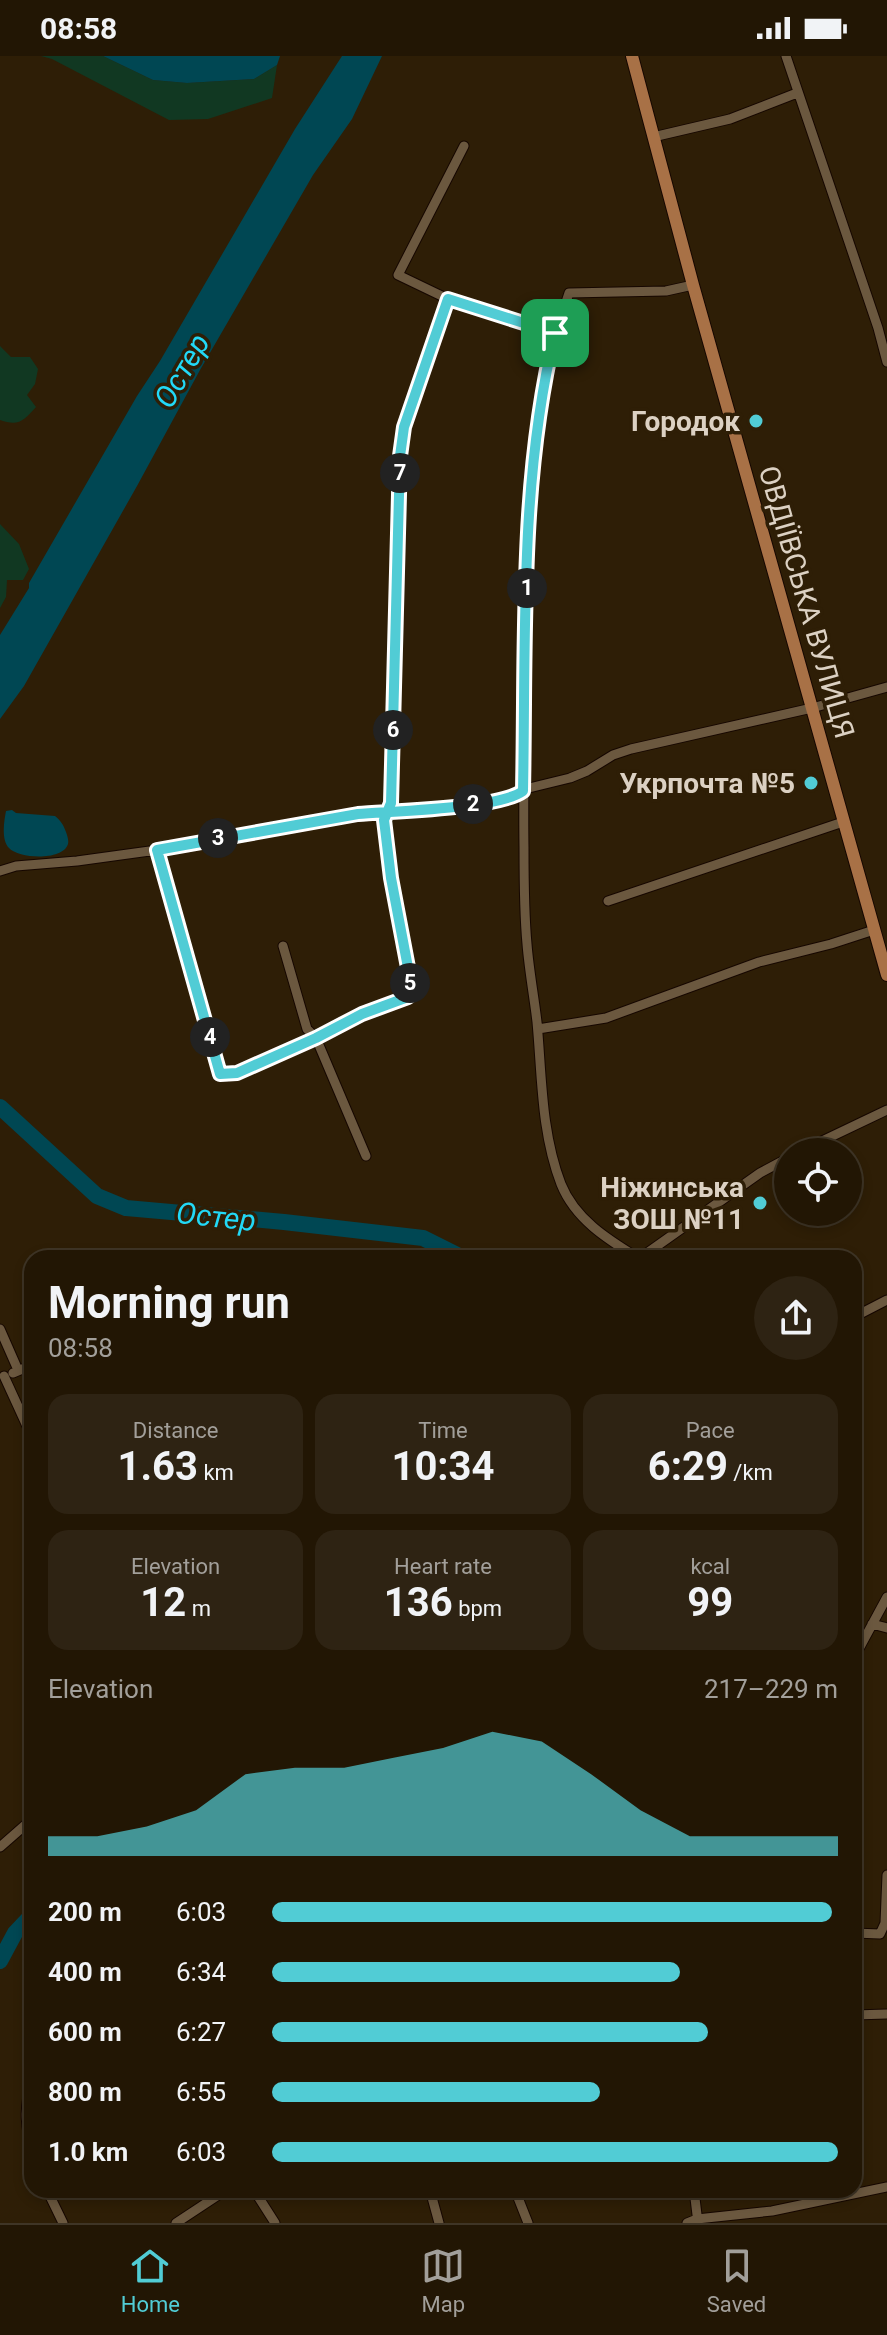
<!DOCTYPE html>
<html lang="en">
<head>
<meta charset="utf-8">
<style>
  :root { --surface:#221604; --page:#2e2313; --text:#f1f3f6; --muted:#a29f9a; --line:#3f3526; --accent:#51ccd5 }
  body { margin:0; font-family:Roboto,sans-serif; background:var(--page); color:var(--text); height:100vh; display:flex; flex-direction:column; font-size:30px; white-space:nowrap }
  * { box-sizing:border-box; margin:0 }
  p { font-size:26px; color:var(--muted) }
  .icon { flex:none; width:44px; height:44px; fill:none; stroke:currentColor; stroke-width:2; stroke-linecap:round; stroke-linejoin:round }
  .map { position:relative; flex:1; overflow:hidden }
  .sheet { position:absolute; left:24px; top:1194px; width:838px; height:948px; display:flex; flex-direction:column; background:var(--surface); border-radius:24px; box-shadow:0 4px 12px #0003,0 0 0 2px var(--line) }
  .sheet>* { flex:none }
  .tools { position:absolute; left:774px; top:1082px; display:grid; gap:16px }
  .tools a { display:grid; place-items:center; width:88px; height:88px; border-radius:50%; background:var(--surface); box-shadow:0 4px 12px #0003,0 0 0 2px var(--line); font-size:40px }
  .pin { position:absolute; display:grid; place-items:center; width:68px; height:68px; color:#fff; margin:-34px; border-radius:16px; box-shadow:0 4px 12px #0006 }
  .km { position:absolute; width:40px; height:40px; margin:-20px; border-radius:50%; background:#222; color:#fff; font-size:22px; line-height:40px; text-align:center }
  .round { display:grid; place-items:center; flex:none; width:84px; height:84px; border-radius:42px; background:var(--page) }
  .head { display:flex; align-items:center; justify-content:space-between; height:136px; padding:0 24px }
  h1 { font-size:44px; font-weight:700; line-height:60px }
  .metrics { display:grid; grid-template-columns:repeat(3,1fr); gap:12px; height:136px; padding:8px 24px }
  .metrics div { display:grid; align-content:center; border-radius:20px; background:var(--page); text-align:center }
  .metrics b { font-size:40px; font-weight:700 }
  .metrics small { font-size:22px; font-weight:400 }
  .metrics p { font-size:22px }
  .chart { height:224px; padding:16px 24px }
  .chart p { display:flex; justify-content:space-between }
  .chart svg { width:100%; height:144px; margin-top:8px; fill:var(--accent); opacity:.7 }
  ul { padding:0 24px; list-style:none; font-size:26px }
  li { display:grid; grid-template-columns:128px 96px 1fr; align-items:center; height:60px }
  li i { height:20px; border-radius:10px; background:var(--accent) }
  .status { display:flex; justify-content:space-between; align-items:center; height:56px; padding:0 40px; background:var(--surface); direction:ltr }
  .status svg { height:22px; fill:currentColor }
  .menu { display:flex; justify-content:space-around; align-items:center; height:112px; border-top:2px solid var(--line); background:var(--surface); font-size:22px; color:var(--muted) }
  .menu a { display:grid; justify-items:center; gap:4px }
  .menu .current { color:var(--accent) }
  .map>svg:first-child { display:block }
</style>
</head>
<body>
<div class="status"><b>08:58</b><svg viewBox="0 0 49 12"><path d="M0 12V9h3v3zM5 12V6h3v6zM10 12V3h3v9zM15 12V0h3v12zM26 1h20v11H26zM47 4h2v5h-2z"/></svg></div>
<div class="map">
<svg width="887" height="2167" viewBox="0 0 887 2167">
  <rect width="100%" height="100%" fill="#2e1e06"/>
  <path fill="#113822" d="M41,0H103L153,24L187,27L254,23L277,9L272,42L208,63L169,64L52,3Z
    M0,290L11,301H30L38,313L35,328L27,339L36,351C24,364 19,371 0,364Z
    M0,468L19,488L29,513L23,524H7L6,541L0,552Z"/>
  <path fill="#004753" d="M103,0H280L277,9L254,23L187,27L153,24Z
    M342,0H382L352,63L313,119L200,314L137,430L24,630L0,663V579L29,532V527L137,340L160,305L295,73Z
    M12,754L16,757L55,760C61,765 63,768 66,776C67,779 69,784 68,788C63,805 19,803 9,792C1,784 4,765 6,755Z"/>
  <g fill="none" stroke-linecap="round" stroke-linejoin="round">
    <path stroke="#004753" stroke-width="16" d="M0,1051L97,1140L126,1152L284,1166L423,1182L463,1202
      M0,1905L15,1877L32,1859"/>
    <defs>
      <path id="minor" d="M786,0L878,272L887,306
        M653,81L730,63L797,37
        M464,90L398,219L448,243L555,277
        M157,794L220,1018L237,1017L316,982L362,958L408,941L410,922L385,781L384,764L391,747L400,400C408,346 430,294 448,243
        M0,815L16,810L77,805L157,794L358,758L487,747L513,741L529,732L570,722L587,715L613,699L631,693L812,652L887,631
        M608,845L843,766
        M283,890L307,973L316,982L366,1100
        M538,973L606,962L759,906L831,888L874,874
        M799,1096L887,1054
        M638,1202C607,1183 575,1163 561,1128C541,1076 542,1020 537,966C534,940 529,914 527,888C524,856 524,823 524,791C523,726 525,661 526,597C527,476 529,352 569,237L666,235L693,229
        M640,1202L760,1117L788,1102
        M854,1261L887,1244
        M0,1273L18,1314
        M13,1317L32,1309
        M4,1320L32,1381
        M872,1568L887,1572
        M854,1602L887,1541
        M0,1791L32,1763
        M854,1877L880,1878L885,1867L887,1819
        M854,1959L887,1958
        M32,2028C22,2051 27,2076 32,2099
        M47,2134L63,2167
        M254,2134L275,2167
        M430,2134L439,2167
        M515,2134L528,2167
        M694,2134L698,2167
        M176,2167L226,2134
        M687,2167L697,2163L772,2155L887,2131"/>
      <path id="major" d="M632,0L693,229L887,919"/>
    </defs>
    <use href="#minor" stroke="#160700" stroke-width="11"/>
    <use href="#major" stroke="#160700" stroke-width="14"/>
    <use href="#minor" stroke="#6b583f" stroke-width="9"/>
    <use href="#major" stroke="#a87146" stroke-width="12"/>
  </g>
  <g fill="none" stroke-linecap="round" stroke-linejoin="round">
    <defs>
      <path id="route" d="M555,277C519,425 526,584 523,735C499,753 393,755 358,758L157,794L220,1018L237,1017L316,982L362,958L408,941L410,922L391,822L384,764L391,747L400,400L404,371L448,243L555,277"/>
    </defs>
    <use href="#route" stroke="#fff" stroke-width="16"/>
    <use href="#route" stroke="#51ccd5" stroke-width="10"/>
  </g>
  <g fill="#51ccd5" stroke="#2e1e06" stroke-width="3">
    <circle cx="756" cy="365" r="8"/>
    <circle cx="811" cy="727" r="8"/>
    <circle cx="760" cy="1147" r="8"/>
  </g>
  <g text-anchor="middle" stroke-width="7" stroke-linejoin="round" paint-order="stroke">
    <g font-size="28" font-weight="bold" fill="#dcd1c3" stroke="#2e1e06" text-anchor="end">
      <text x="740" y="375">Городок</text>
      <text x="795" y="737">Укрпочта №5</text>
      <text x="744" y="1141">Ніжинська<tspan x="744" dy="32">ЗОШ №11</tspan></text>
    </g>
    <g font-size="28" fill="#dcd1c3" stroke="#2e1e06">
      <text transform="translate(807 546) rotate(74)" y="10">ОВДІЇВСЬКА ВУЛИЦЯ</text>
    </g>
    <g font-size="30" font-style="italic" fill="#22d9f7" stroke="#2e1e06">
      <text transform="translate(182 315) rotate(-60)" y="10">Остер</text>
      <text transform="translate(216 1161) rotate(6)" y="10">Остер</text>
    </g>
  </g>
</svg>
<div class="tools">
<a><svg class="icon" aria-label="locate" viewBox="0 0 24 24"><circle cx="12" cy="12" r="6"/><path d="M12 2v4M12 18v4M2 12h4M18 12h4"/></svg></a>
</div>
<div class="pin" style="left:555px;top:277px;background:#1e9e55"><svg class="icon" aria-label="arrive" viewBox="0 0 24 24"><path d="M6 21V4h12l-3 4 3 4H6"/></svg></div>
<b class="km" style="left:527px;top:532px">1</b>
<b class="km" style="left:473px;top:748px">2</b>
<b class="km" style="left:218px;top:782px">3</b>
<b class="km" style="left:210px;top:981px">4</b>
<b class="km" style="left:410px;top:927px">5</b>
<b class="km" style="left:393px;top:674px">6</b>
<b class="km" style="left:400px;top:417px">7</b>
<section class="sheet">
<div class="head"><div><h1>Morning run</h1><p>08:58</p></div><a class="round"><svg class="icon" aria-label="share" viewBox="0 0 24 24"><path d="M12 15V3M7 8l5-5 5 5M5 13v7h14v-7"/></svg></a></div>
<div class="metrics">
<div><p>Distance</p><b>1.63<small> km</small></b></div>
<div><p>Time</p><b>10:34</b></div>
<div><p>Pace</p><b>6:29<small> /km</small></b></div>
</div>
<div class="metrics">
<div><p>Elevation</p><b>12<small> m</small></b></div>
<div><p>Heart rate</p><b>136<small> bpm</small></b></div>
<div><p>kcal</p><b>99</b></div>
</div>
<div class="chart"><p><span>Elevation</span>217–229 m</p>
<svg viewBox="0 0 160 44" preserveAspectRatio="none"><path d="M0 44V38L10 38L20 35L30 30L40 19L50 17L60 17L70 14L80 11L90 6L100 9L110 19L120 30L130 38L140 38L150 38L160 38V44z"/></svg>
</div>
<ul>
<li><b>200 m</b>6:03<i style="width:99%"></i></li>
<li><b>400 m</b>6:34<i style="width:72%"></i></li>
<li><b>600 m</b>6:27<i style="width:77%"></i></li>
<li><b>800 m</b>6:55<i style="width:58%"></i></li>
<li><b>1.0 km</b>6:03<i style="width:100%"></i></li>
</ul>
</section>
</div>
<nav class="menu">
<a class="current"><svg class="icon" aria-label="home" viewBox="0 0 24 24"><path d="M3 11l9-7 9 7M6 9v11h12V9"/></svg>Home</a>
<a><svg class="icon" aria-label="map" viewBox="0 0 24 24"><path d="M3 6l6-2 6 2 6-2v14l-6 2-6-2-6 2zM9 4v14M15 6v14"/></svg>Map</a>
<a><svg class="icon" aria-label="saved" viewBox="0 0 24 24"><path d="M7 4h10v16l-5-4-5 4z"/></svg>Saved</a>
</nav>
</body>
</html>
